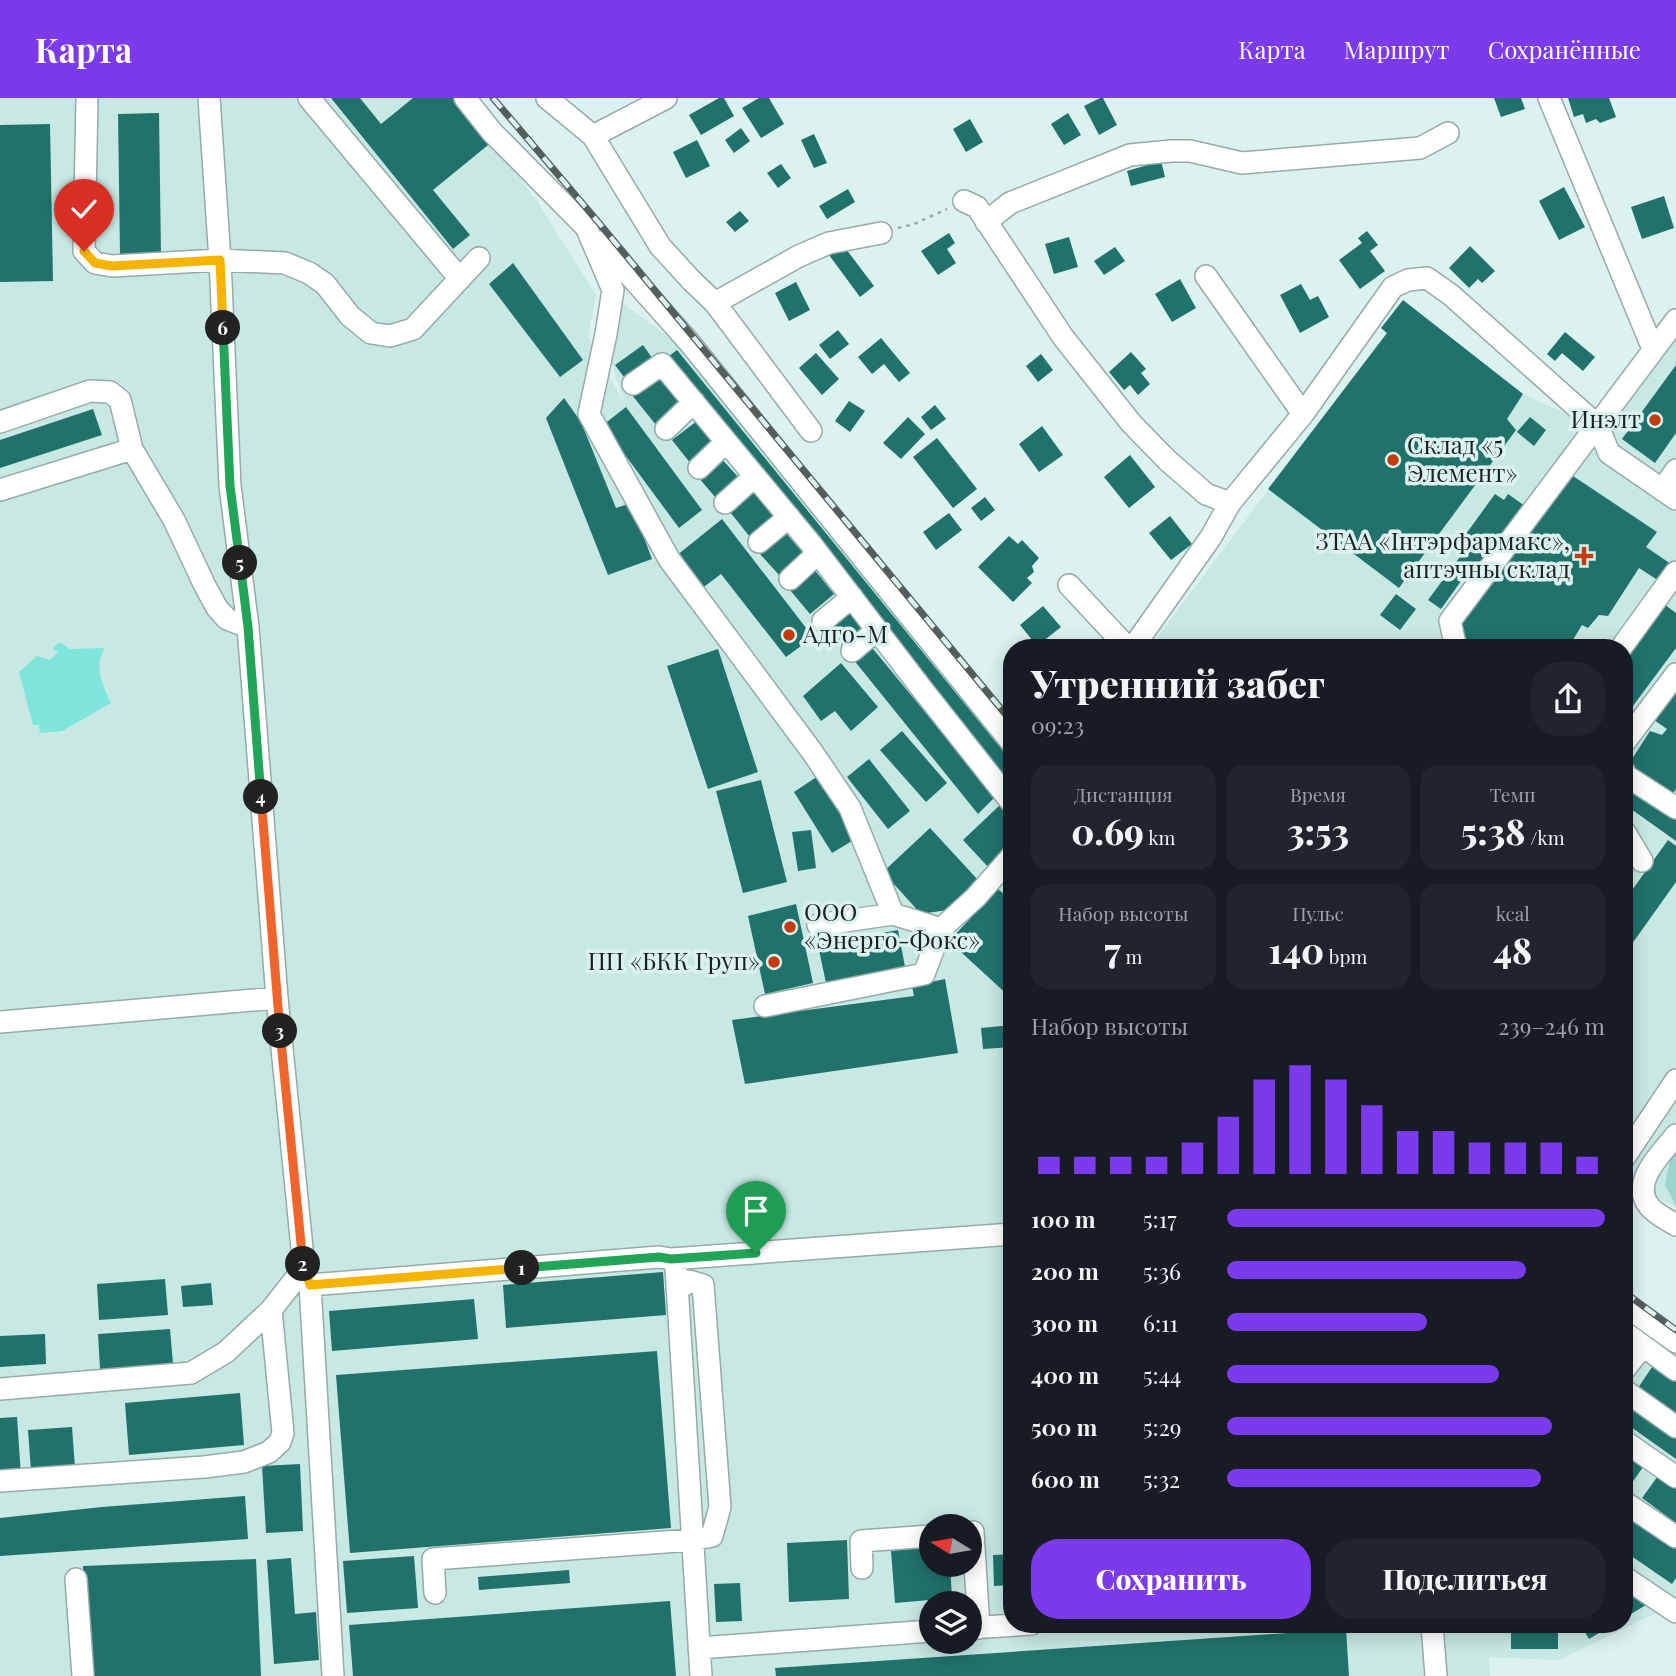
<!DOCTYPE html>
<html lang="ru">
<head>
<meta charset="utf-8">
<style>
  :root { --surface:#171b24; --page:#20242c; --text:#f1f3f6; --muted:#9ea1a6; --accent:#7c3aed }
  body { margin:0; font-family:"Playfair Display",serif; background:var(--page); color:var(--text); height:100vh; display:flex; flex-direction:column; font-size:26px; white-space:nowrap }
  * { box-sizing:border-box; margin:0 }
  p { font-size:23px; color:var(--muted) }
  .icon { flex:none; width:38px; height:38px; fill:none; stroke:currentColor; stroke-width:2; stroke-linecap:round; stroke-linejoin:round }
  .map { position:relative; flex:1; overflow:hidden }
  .details { position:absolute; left:1003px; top:541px; width:630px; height:994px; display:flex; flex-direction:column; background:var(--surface); border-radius:28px; box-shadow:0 4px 18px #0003 }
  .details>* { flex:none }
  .needle { width:46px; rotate:281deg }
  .tools { position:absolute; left:919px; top:1416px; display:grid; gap:14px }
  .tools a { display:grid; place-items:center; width:63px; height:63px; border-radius:50%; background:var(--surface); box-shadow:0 4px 18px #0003; font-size:35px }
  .pin { position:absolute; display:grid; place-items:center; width:60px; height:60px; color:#fff; margin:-72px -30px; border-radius:50% 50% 50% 0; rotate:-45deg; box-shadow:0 0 7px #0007 }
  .pin .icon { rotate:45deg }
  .km { position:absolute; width:35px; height:35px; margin:-18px; border-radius:50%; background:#222; color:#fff; font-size:19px; line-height:35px; text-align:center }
  .round { display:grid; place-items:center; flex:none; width:74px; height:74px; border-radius:28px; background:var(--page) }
  .headline { display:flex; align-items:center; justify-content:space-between; height:119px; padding:0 28px }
  h1 { font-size:38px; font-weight:800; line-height:52px }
  .figures { display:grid; grid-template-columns:repeat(3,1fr); gap:10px; height:119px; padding:7px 28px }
  .figures div { display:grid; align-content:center; border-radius:18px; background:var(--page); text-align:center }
  .figures b { font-size:35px; font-weight:800 }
  .figures small { font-size:19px; font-weight:400 }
  .figures p { font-size:19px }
  .chart { height:196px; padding:14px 28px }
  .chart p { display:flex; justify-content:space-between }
  .chart svg { width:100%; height:126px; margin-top:7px; stroke:var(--accent); stroke-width:6 }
  .cta { display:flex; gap:14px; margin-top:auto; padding:14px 28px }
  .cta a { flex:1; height:80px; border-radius:28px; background:var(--accent); color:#fff; font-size:28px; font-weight:800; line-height:80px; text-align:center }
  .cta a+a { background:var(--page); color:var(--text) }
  ul { padding:0 28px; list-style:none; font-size:23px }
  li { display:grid; grid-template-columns:112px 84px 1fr; align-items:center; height:52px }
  li i { height:18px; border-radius:9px; background:var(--accent) }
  header { display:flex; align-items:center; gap:42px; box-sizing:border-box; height:98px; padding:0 35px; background:var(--accent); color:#fff }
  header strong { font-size:33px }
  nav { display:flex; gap:38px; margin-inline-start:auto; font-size:24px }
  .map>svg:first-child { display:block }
</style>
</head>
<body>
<header>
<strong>Карта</strong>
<nav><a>Карта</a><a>Маршрут</a><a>Сохранённые</a></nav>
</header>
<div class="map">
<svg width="1676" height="1578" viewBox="0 0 1676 1578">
  <rect width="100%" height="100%" fill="#dcf2ef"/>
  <path fill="#c8e8e3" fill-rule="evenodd" d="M0,0H459L537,103L596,197L588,238L624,305L611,263L620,203L683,250L1011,662L1012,1526H1624V1234L1676,1272V1523L1662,1513L1647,1519L1559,1562L1489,1559L1490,1578H0ZM931,1428H970V1466H931ZM931,1505H970V1544H931Z
    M1403,202L1523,296L1589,326L1676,209V1109L1624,1084V550H1149L1387,235L1381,230Z"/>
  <path fill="#9bd4cd" d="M1676,1051V1108L1665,1087L1671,1057Z"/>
  <path fill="#7fe5da" d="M59,544L70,551L105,550C93,567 103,588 111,605L62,633L40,635L39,627H33L19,574L37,558L50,562L58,554L53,551Z"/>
  <path fill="#20726b" d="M331,0H360L381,26L413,0H459L493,43L433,92L470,137L453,151Z
    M719,0H724L734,18L701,37L689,17Z
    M759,0H769L784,26L761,40L742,10Z
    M1100,0H1103L1117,27L1099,37L1084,8Z
    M1494,0H1521L1525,11L1501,19Z
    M1568,0H1609L1616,19L1600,25L1596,21L1586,25L1583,16L1574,19Z
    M159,15L161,156L120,157L118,16Z
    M1068,15L1081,37L1064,47L1051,26Z
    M970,21L983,44L966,54L953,31Z
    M50,26L53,183L0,184V27Z
    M741,30L750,43L734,55L725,42Z
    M814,36L827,65L814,70L801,42Z
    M697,42L710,68L686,80L673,54Z
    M1161,63L1165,79L1131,88L1127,73Z
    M781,66L791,80L778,90L767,75Z
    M1564,89L1585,129L1559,142L1539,103Z
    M848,91L855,104L827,121L819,108Z
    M1664,98L1674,130L1642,141L1631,109Z
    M740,113L749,123L735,134L726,124Z
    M1367,133L1378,147L1370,153L1385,173L1360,191L1339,162L1362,145L1358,140Z
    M949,135L955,145L947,151L956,165L938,177L921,153Z
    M1069,139L1078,169L1054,176L1045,146Z
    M843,147L874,188L860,199L829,157Z
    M1470,148L1495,173L1482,185L1478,181L1469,190L1449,170Z
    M1115,149L1125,163L1104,177L1094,163Z
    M513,165L583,262L560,279L489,186Z
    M1180,181L1196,210L1172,224L1155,196Z
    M796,184L810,212L789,223L775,195Z
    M1301,186L1310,202L1318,198L1329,219L1300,235L1280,197Z
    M1403,202L1523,296L1507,321L1516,332L1399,490L1268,391L1387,235L1381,230Z
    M838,232L849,246L830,261L819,247Z
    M1565,234L1595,259L1583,273L1562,255L1555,263L1547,256Z
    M881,240L910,275L899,284L884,266L872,276L858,259Z
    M643,247L655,264L627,283L615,267Z
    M677,252L1012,664V688L665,261Z
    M1131,254L1146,271L1141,275L1150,286L1138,297L1130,287L1124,292L1109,274Z
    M816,255L839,281L822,297L799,270Z
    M1041,256L1053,272L1038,284L1026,268Z
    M1676,267V335L1655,365L1622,341Z
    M657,277L681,307L656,327L632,297Z
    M564,300L581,324L616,410L631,405L652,461L608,477L546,320Z
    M849,303L865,313L850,334L835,323Z
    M935,307L946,321L931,332L921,319Z
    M626,309L702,412L679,430L603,327Z
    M93,311L102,337L0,370V342Z
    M908,319L925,336L901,361L883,345Z
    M1530,319L1546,332L1534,348L1517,334Z
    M697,323L715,347L691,366L672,342Z
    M1042,328L1063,357L1039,374L1019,346Z
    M937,340L977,391L953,410L913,359Z
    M1130,357L1155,389L1129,410L1104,379Z
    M720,359L739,380L716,400L698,379Z
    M1570,376L1657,434L1646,449L1671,466L1656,481L1639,470L1608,518L1599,517L1588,530L1582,527L1568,550H1478L1456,533Z
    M755,394L775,418L750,439L730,414Z
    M1495,396L1504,402L1508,396L1525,408L1505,445L1499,441L1478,468L1474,465L1441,511L1428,502L1462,456L1455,451Z
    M985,399L995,412L981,423L971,410Z
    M949,415L962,432L936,452L923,434Z
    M1170,418L1192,446L1171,462L1149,435Z
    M722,421L813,539L786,559L721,476L701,491L676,458Z
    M784,433L804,456L780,478L760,456Z
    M1009,438L1018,446L1022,442L1039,460L1032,468L1034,474L1027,480L1032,485L1013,504L978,469Z
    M814,471L834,496L810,516L790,492Z
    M1396,496L1416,511L1400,532L1380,517Z
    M1664,506L1676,515V550L1624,620V560Z
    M847,508L866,532L844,550L825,527Z
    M1043,508L1061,529L1037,548L1020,527Z
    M869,546L995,699L978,716L853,561Z
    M718,551L758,674L708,691L667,568Z
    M841,565L878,609L851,633L835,613L821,623L803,598Z
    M1674,593L1676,594V691L1671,699L1645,700L1676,722V743L1624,706V685L1635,673L1630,664L1650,633L1662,637L1667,631L1654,622Z
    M902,633L947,685L926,704L880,652Z
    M869,661L910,713L888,731L847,679Z
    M818,678L857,740L832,755L794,694Z
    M761,682L787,784L743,795L716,693Z
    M1000,707L1012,720V751L990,771L963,742Z
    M930,730L978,782L947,812L921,816L883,774Z
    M811,732L816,770L798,773L792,734Z
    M1668,742L1676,748V784L1624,857V790L1630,795Z
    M998,791L1012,803V901L949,843Z
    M796,806L813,885L765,896L748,818Z
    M898,832L906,874L827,890L818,847Z
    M945,881L958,955L745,986L732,922L914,898L912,888Z
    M1012,927V949L983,951L981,930Z
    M663,1174L666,1217L506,1230L503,1187Z
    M165,1181L168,1217L99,1222L97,1186Z
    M211,1185L213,1207L183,1209L181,1188Z
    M474,1201L478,1241L332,1253L329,1213Z
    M170,1231L173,1266L100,1271L98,1236Z
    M45,1236L46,1266L0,1269V1238Z
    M657,1253L671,1430L350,1455L336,1277Z
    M1656,1263L1676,1277V1321L1636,1293Z
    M240,1295L244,1347L129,1357L125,1305Z
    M1624,1302L1676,1340V1361L1624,1324Z
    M17,1319L21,1378L0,1379V1320Z
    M72,1329L75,1370L31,1373L28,1332Z
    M1624,1355L1643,1369L1627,1392L1624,1389Z
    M300,1366L303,1433L266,1435L262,1368Z
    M1660,1375L1676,1387V1425L1642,1400Z
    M245,1398L248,1441L0,1458V1420L102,1409Z
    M1624,1410L1676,1446V1480L1672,1486L1624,1453Z
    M847,1442L849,1501L789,1504L787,1445Z
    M931,1449V1466H950L952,1500L895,1505L891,1453Z
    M1012,1456V1487L994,1488L993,1457Z
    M414,1458L418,1510L347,1515L343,1463Z
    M291,1460L295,1516L316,1514L319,1562L274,1566L267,1462Z
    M256,1461L261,1578H87L83,1468Z
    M569,1472L570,1485L479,1492L478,1479Z
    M740,1485L742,1523L716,1524L714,1486Z
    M1639,1495L1646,1507L1624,1520V1504Z
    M670,1503L676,1578H353L349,1527Z
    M1587,1526H1614L1589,1541L1582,1529Z
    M1511,1529H1558V1551H1511Z
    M1346,1531L1349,1578H776L775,1570Z"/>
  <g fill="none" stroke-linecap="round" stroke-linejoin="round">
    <defs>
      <path id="minor" d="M87,0L84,153L95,165L112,168L220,162L285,165L309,175L325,186L350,218L371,235L390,238L413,231L479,160
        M209,0L220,162L230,388L248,529L277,900L304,1170L310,1187L333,1578
        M309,0L460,181
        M465,0L492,34L586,129L613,192L606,236L589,316L669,461L813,655L850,710L893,816
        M547,0L593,38L660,148L691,182L715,205L811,333
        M1549,0L1653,251
        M593,38L666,0
        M964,103L977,109L1063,239L1131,325L1167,362L1206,396L1230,405
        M986,124L1010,105L1130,57L1171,53H1190L1242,65L1420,50L1448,35
        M600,144L689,244L1012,645
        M1206,178L1303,316
        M715,205L799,158L829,145L881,135
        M633,286L662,266L811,446L922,591L1012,705
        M0,324L90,293L110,294L120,302L132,351L174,422L205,488L217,510L227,521L248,529
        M666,331L694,304
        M699,370L726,344
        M0,392L132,351
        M1662,392L1676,372
        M725,405L755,378
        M759,444L789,419
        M790,481L818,455
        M1069,487L1124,546L1130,547L1136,545L1211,439L1230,405L1303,316L1393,189L1408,182L1427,180L1451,197L1598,328L1609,355L1676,401
        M823,523L852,499
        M1456,550L1450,523L1676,222
        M1621,550L1676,474
        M852,553L877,532
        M1624,645L1676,576
        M1624,673L1625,677L1676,710
        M1624,733L1642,763
        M818,827L893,816L941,831L976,799L1012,758
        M765,908L924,876L941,831
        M0,924L277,900
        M1676,1037C1662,1055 1630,1084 1649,1108C1655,1116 1668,1122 1676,1127
        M1624,1060L1676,982
        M671,1161L1012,1136
        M310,1187L659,1159L671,1161L676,1169L701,1578
        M1624,1207L1676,1244
        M1624,1234L1676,1272
        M1624,1272L1643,1248
        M0,1291L191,1275L226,1254L271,1212L304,1170
        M1624,1292L1676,1329
        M1624,1343L1676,1379
        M0,1383L204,1369L244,1364L269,1354L280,1344L283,1335L271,1212
        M1624,1404L1676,1439
        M970,1435L973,1434L979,1530
        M862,1470L861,1443L931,1438
        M1624,1479L1676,1514
        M76,1481L83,1578
        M435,1495L433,1461L692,1442L712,1438L720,1409L703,1187L689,1183L677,1193
        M1432,1526L1436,1578
        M970,1530L1031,1526
        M699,1550L931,1533"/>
    </defs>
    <use href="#minor" stroke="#96aba8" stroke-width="24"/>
    <path stroke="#99aaa8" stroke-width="2.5" stroke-dasharray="3.5 5" stroke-linecap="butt" d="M898,130L914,126L947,111"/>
    <use href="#minor" stroke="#fff" stroke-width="21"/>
    <defs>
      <path id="rail" d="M493,0L599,125L1012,624
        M1624,1194L1676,1232"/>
    </defs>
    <use href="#rail" stroke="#535f5d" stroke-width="7"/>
    <use href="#rail" stroke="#dcf2ef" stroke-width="4.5" stroke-dasharray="13" stroke-linecap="butt"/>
  </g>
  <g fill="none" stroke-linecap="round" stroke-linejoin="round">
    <defs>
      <path id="split-1" d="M522,1170L659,1159L671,1161L756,1155"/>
      <path id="split-2" d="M303,1166L310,1187L522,1170"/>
      <path id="split-3" d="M280,933L303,1166"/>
      <path id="split-4" d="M261,699L280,933"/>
      <path id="split-5" d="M240,465L248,529L261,699"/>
      <path id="split-6" d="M223,230L230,388L240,465"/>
      <path id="split-7" d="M84,153L95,165L112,168L220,162L223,230"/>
    </defs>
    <use href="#split-1" stroke="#fff" stroke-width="14"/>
    <use href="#split-2" stroke="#fff" stroke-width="14"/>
    <use href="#split-3" stroke="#fff" stroke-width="14"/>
    <use href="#split-4" stroke="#fff" stroke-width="14"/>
    <use href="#split-5" stroke="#fff" stroke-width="14"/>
    <use href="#split-6" stroke="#fff" stroke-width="14"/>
    <use href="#split-7" stroke="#fff" stroke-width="14"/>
    <use href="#split-1" stroke="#22a559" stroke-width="9"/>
    <use href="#split-2" stroke="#f5b400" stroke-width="9"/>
    <use href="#split-3" stroke="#f0652b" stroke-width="9"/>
    <use href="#split-4" stroke="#f0652b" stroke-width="9"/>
    <use href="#split-5" stroke="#22a559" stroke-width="9"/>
    <use href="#split-6" stroke="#22a559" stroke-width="9"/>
    <use href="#split-7" stroke="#f5b400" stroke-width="9"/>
  </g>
  <g fill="#c43c0e" stroke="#dcf2ef" stroke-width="2.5">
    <circle cx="1655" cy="322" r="7"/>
    <circle cx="1393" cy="362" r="7"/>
    <path d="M1580.5 447.5h7v7h7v7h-7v7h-7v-7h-7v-7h7z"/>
    <circle cx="789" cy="537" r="7"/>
    <circle cx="790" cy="829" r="7"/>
    <circle cx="774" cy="864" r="7"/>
  </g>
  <g text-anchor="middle" stroke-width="7" stroke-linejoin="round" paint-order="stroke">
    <g font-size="24" fill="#1b2322" stroke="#dcf2ef" text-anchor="end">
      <text x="1641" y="330">Инэлт</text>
      <text x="1407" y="356" text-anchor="start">Склад «5<tspan x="1407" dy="28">Элемент»</tspan></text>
      <text x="1570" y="452">ЗТАА «Інтэрфармакс»,<tspan x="1570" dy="28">аптэчны склад</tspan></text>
      <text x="803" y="545" text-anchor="start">Адго-М</text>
      <text x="804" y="823" text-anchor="start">ООО<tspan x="804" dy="28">«Энерго-Фокс»</tspan></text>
      <text x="760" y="872">ПП «БКК Груп»</text>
    </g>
  </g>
</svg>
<div class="tools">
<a><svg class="needle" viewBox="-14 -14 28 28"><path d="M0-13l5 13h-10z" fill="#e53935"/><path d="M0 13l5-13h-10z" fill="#9ea1a6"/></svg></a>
<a><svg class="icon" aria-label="layers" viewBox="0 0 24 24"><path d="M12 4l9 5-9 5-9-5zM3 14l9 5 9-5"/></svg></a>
</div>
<div class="pin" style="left:756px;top:1155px;background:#1e9e55"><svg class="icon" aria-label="arrive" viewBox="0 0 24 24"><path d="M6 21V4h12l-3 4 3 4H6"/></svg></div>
<div class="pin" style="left:84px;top:153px;background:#d93025"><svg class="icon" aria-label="check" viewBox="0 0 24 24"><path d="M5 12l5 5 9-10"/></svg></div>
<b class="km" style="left:522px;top:1170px">1</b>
<b class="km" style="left:303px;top:1166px">2</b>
<b class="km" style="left:280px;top:933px">3</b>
<b class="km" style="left:261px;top:699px">4</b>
<b class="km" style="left:240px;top:465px">5</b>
<b class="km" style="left:223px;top:230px">6</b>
<section class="details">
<div class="headline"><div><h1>Утренний забег</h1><p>09:23</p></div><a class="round"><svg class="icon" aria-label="share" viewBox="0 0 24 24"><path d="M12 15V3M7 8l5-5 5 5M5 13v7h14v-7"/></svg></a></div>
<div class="figures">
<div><p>Дистанция</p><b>0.69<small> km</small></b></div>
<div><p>Время</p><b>3:53</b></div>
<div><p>Темп</p><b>5:38<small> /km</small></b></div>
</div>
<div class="figures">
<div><p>Набор высоты</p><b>7<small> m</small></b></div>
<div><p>Пульс</p><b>140<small> bpm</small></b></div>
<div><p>kcal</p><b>48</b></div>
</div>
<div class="chart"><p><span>Набор высоты</span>239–246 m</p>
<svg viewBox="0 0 160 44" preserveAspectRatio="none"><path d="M5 44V38M15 44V38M25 44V38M35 44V38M45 44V33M55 44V24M65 44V11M75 44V6M85 44V11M95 44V20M105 44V29M115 44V29M125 44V33M135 44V33M145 44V33M155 44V38"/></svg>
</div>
<ul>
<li><b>100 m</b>5:17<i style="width:100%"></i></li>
<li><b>200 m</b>5:36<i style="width:79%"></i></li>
<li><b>300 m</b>6:11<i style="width:53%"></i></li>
<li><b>400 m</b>5:44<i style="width:72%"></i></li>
<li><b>500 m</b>5:29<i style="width:86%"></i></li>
<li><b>600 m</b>5:32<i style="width:83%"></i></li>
</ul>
<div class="cta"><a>Сохранить</a><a>Поделиться</a></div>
</section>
</div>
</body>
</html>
